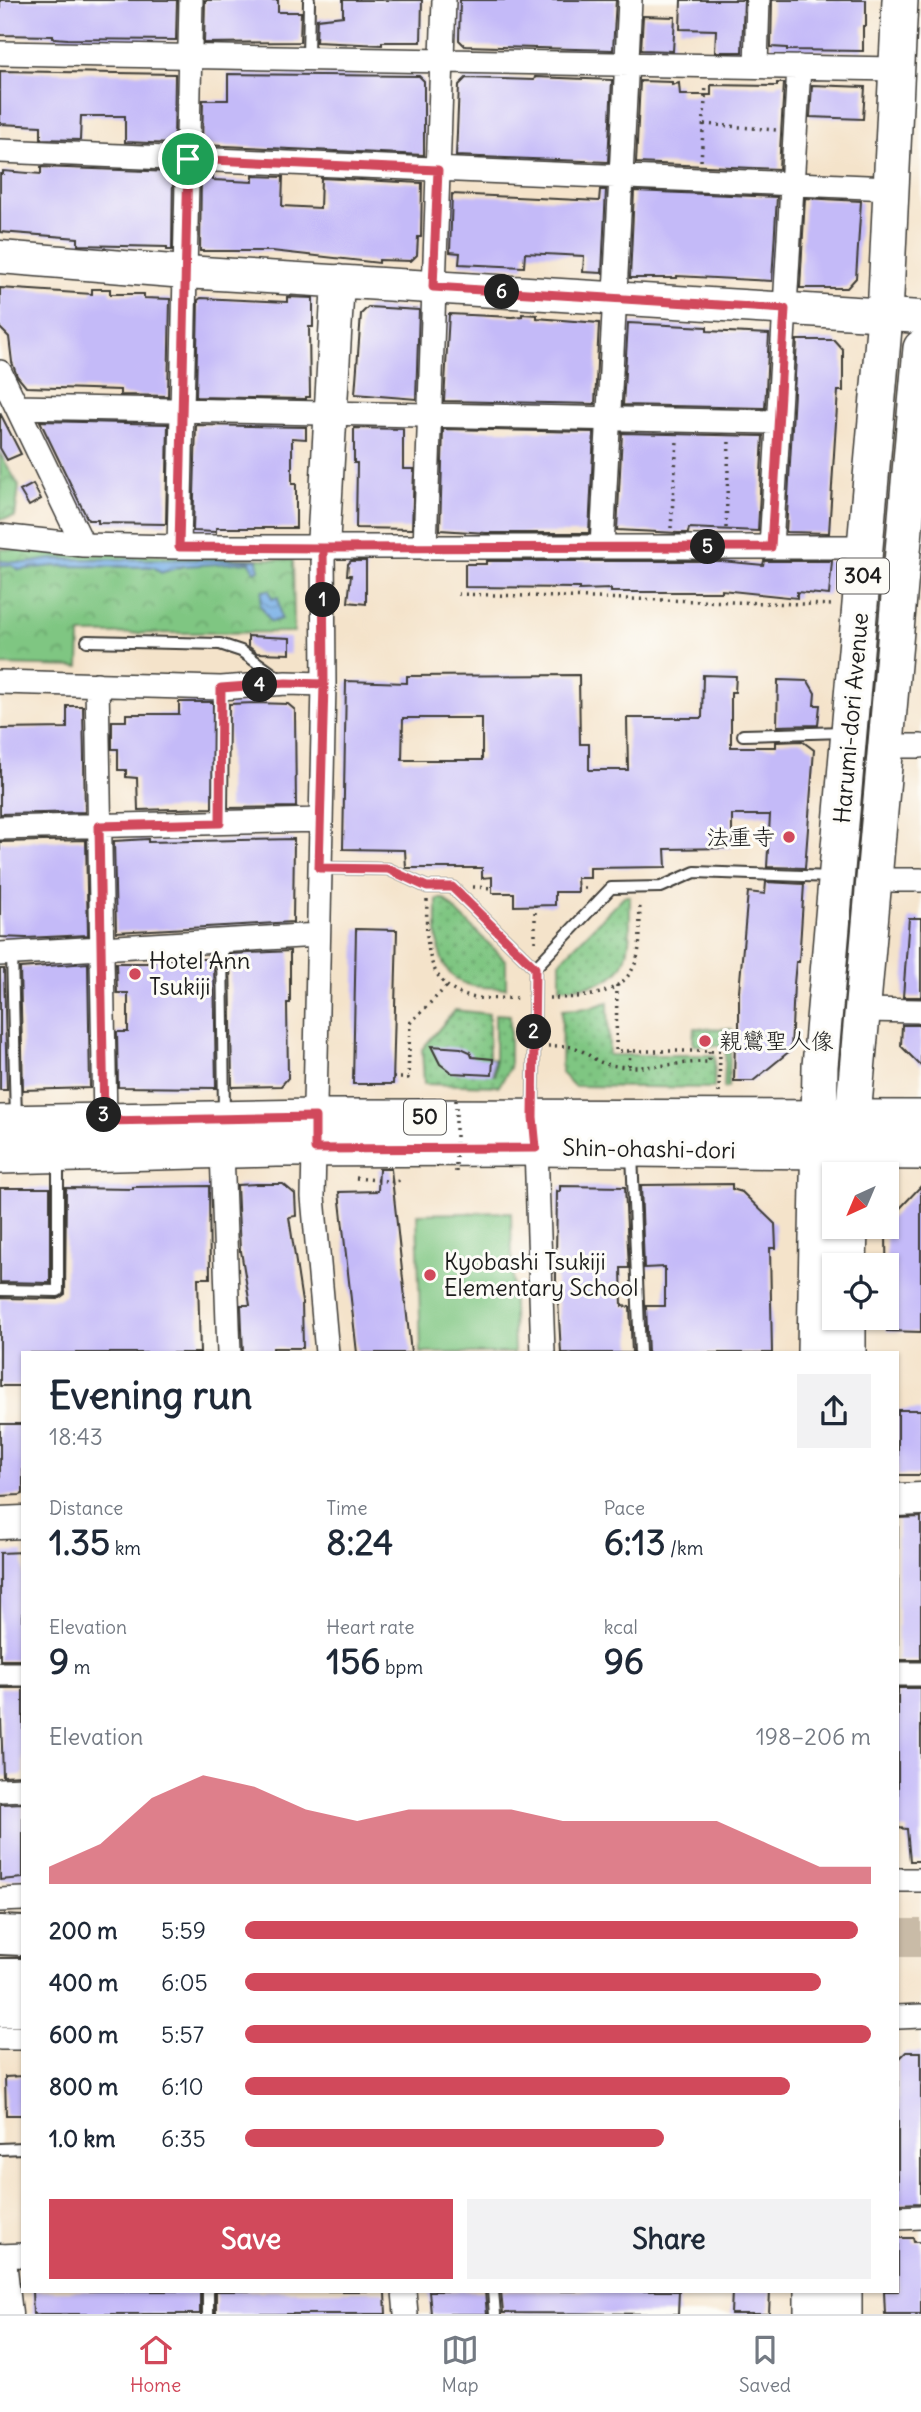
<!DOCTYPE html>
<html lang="en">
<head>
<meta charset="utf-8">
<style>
  :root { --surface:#fff; --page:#f2f2f3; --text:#1f2937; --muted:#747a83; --line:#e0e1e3; --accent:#d1495b }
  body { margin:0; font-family:Delius,"Klee One",sans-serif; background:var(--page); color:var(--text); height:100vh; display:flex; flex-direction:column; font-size:26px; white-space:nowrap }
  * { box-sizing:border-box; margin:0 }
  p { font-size:23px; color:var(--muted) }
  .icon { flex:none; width:38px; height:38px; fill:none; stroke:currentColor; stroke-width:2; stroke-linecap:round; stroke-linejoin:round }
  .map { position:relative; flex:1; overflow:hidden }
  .panel { position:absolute; left:21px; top:1351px; width:878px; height:942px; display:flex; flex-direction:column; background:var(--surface); border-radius:0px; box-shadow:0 2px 5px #0004 }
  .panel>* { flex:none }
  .needle { width:46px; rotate:224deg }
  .buttons { position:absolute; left:822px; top:1162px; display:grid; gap:14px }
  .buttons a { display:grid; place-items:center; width:77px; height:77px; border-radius:0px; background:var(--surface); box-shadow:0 2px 5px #0004; font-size:35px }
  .pin { position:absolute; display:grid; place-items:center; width:60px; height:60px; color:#fff; margin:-30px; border:4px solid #fff; border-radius:50%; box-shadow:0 2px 7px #0007 }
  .km { position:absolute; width:35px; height:35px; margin:-18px; border-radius:50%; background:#222; color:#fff; font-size:19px; line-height:35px; text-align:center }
  .round { display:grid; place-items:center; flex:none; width:74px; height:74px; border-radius:0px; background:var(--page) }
  .overview { display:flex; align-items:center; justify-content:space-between; height:119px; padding:0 28px }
  h1 { font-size:38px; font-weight:800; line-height:52px }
  .metrics { display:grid; grid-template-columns:repeat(3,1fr); gap:10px; height:119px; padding:7px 28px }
  .metrics div { display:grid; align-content:center }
  .metrics b { font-size:35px; font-weight:800 }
  .metrics small { font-size:19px; font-weight:400 }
  .metrics p { font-size:19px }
  .chart { height:196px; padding:14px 28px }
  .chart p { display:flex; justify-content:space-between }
  .chart svg { width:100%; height:126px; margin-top:7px; fill:var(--accent); opacity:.7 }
  .button { display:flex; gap:14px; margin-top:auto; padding:14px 28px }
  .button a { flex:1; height:80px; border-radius:0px; background:var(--accent); color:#fff; font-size:28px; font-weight:800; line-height:80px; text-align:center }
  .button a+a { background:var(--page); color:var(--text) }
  ul { padding:0 28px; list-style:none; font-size:23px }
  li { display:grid; grid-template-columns:112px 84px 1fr; align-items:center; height:52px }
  li i { height:18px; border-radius:9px; background:var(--accent) }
  .dock { display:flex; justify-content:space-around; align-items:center; height:98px; border-top:2px solid var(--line); background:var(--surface); font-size:19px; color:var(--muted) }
  .dock a { display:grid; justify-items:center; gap:4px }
  .dock .selected { color:var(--accent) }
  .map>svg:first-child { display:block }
</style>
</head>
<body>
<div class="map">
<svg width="921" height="2314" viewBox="0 0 921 2314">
  <defs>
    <pattern id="grass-dots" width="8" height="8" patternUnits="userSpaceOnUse" patternTransform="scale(1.75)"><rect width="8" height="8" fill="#7fc682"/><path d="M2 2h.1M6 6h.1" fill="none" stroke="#67a06a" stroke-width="1.8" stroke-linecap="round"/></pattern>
    <pattern id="park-crowns" width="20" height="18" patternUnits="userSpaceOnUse" patternTransform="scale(1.75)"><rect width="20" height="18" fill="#7fc682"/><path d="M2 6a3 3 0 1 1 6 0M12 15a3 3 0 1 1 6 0" fill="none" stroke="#67a06a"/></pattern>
    <pattern id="water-waves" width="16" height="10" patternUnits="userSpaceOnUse" patternTransform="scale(1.75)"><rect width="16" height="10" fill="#76aee6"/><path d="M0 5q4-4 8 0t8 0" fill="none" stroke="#608dba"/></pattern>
  </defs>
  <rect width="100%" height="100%" fill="#fdfcf7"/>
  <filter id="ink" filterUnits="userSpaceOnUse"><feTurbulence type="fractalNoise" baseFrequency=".0143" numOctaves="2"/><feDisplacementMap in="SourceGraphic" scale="14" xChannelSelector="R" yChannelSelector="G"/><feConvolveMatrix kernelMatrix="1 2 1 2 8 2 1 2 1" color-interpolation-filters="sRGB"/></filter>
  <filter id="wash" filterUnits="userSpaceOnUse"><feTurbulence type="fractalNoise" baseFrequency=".00686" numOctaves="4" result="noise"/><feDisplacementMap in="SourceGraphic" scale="28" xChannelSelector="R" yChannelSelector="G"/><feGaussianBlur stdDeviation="1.57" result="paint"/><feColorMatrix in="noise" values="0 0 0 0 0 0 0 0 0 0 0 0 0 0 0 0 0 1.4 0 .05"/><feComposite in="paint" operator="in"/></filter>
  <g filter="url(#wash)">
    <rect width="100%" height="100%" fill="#f4e3ca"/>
    <path fill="url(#grass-dots)" stroke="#4e714f" stroke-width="2" d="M624,896H630C630,959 634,986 560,988V961Z
      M437,899H444L506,961V988C495,987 484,988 473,986C432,978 437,931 437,899Z
      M608,1002L609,1055H715L714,1088L574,1086L561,1073L562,1010L590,1008Z
      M455,1010L489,1014V1058L493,1059V1075H495V1014L510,1015V1068L499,1086L424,1084L422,1049Z
      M694,1028L732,1029L728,1088H724L726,1046L693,1045Z"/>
    <path fill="url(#park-crowns)" stroke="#4e714f" stroke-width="2" d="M0,453L19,486L15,517L0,519Z
      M0,549L293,560L294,632L80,634L79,667L0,665Z"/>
    <path fill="#7fc682" stroke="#4e714f" stroke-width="2" d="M511,1212L514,1353H421L417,1214Z"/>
    <path fill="url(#water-waves)" stroke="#496581" stroke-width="2" d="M52,559L258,560L259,570L254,572L250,562L183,566L161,573L154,567L55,566L19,570L11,565H0V561L27,563Z
      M269,590L272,599L278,597L281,619L271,622L260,605L262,591Z"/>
    <g id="blocks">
      <path fill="#c4baf8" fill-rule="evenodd" d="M0,0H177L176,40L68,39L53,38V36L0,35Z
        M205,0H278V12H301L300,42L204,43Z
        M343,0H422L421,42H382V45L316,42L317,19L343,16Z
        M460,0H616L613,50L465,46L459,40Z
        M681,0H744L742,52H715L716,30L680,29Z
        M772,0H866V26H863V51L787,50V48L771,47Z
        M643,16L675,17L673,51L641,50Z
        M0,71L175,74L174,144L125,142V116H81L80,140L41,139V126L0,124Z
        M228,74L419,76L424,81V155L202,145L203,100H228Z
        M535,77L612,80L608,162L456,156L459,85L466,78L534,80Z
        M640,81L672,82V85L679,83L680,95H711V85L777,86V83H784L779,169L636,163Z
        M812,85L865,87L863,119L810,117Z
        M41,167L173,172L172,250H167V247L78,245V238L0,232V174H3V171L41,174Z
        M201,173L213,174V180L253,182V176L283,177L282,206L320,208L321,178L422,183L421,237H418L417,255L411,261L379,260V263L272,251H200Z
        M600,190H606L602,273L583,272L584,256L525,253L524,267L459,264L460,253L450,252L452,194L599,201Z
        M634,191L777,197L772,281L677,276V278H630Z
        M805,198L861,201L856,278L847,288H800Z
        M0,288L92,294V289H110V294H144V298L170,299L168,396L120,395V390L26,387L17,376L12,362L9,337L0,328Z
        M287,297L313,298V327H309L310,397H306V399L196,397L198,300L201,298L287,302Z
        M368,307L419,310L416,399L355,394L361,314Z
        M449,314L512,317L522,316V314L537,315V318L599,323L595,404L444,401Z
        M628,323L707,327V331L769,334L765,408L623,405Z
        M797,340H834L843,350V391H838L829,533L786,532Z
        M0,413L21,454L7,460L0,448Z
        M40,421L168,424L166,524L98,523V520H88Z
        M196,425L306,427V439L292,438V484H296V528H216V532L193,531Z
        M354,428L403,429V469H414L412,529L356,528L357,463H354Z
        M443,429L594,432L589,533H486L440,530Z
        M622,433L763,436L758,531L689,528L688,533H678L617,530Z
        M33,484L41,499L29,506L20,491Z
        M351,561H366V604L348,602L351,575H347L348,564Z
        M486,561H721L763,565L764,561H832L829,595L797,592V598L722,590V592H611V589L579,590V588L465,587V564H486Z
        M248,636L290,638V654L257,653L248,646Z
        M579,675L580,744H589V770H628L627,718H702L703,675L736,676L735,692H731V747H776V742L802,741L814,750L805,868L767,867L770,815H732V848L665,849L666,867L590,868V878H577L578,892H555V905L514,906V893H492V877L482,878V868H406L405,850L343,849L346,681L407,683V676ZM403,718H482V760H402Z
        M778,680L808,681L815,693L814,705H820L818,725L777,726Z
        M179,702H213L212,808L138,810L137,778L126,777V770H118V749H112V721H126V714H179Z
        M255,703L288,704L295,710L296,807L228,808L229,704Z
        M67,706H83L85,812L0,814V729L67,728Z
        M148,839V842L294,839L293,922L116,932L114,841Z
        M86,840L88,935L26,938L0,937V842Z
        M766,882L804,884L799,962H796L794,984L791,1050L753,1081H734L735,1039L739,1040V991L748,892L765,894Z
        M909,918H921V997H903Z
        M356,929L397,930L393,1084H353Z
        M290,951V1003H287L288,1078L281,1086L232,1087L230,954Z
        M154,959H214L216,1088L118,1087L117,1032H128V993H117L116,963H154Z
        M88,963L90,1088L23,1090L20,968Z
        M0,969H4L7,1090H0Z
        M902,1025H921V1066L901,1046Z
        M431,1046L461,1048L470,1052L472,1057L493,1059L492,1075L452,1073L440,1064Z
        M379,1169H391L411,1353H357L339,1192L378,1191Z
        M257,1184H283L295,1194L296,1216L289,1217L302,1302L303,1348H273V1353H243L241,1305H250L241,1251H240L237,1185Z
        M732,1184V1189L742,1192L775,1224L776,1248H770L772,1353H648L646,1306H665V1267L644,1268L641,1185Z
        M209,1186L210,1278H198L200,1353H23V1386H0V1298L58,1299L65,1294L66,1188L133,1189V1187Z
        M560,1186L625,1187L629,1268H621L622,1306L630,1307L632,1353H561L558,1300H556V1258L557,1191L560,1192Z
        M921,1186V1332L887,1331L886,1227L887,1222Z
        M0,1188H50V1283L0,1282Z
        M898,1410H921V1475H898Z
        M0,1424H23V1494L20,1495L0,1496Z
        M921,1517V1660H898V1518Z
        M23,1552V1660H0V1553Z
        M0,1688H23V1775L3,1776Z
        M898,1688H921V1861H910L907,1829L898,1828Z
        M23,1803V1878L0,1880V1804Z
        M906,2052H921V2203L898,2204V2060Z
        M23,2076V2115H6L5,2077Z
        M898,2238H913L914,2242H921V2314H885L884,2291H898Z
        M32,2291H200V2314H33Z
        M216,2291H382L385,2293L386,2314H216Z
        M429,2291H485L487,2314H431Z
        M501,2291H679L678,2314L503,2313Z
        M732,2291H770L769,2314H731Z"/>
    </g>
  </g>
  <g filter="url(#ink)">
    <use href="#blocks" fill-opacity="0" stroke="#3c3a36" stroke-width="2"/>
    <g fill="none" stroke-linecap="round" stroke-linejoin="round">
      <path stroke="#c9bba7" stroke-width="38" stroke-dasharray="38 19" stroke-linecap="butt" d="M898,1938H921"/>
      <defs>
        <path id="lane" d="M308,58L309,0
          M87,641L220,644L241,651L283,681
          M743,735L843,732
          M220,823L221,688
          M319,868L388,869L427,887H452L535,968
          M222,941L224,1116
          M12,953L16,1120
          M533,1114L535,968L611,888L661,887L695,872L832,877
          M632,1153L640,1353
          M0,1290L58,1291V1159
          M0,2149L23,2148
          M208,2291V2314
          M493,2291L495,2314"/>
        <path id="street" d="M0,53L896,69
          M756,66L758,0
          M0,151L891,188
          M0,372L83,545
          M17,407L778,422
          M0,536L83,545L179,547H866
          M179,547L191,0
          M602,547L630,0
          M771,547L799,67
          M323,548L324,684L313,1197L327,1353
          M425,548L444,0
          M0,682L221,688L286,683L324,684
          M97,684L105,1121
          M885,746H921
          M0,828L320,820
          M873,880H921
          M0,954L318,935
          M861,1010L921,1011
          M536,1148L543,1353
          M222,1150L229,1353
          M0,1674H23
          M898,1674H921
          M0,1790L23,1789
          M898,1880H921
          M0,1900L23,1899
          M898,2017L921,2016
          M0,2038H23
          M898,2218L921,2217
          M0,2256L23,2255
          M404,2291L406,2314"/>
        <path id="secondary" d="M0,257L185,272L921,317
          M323,548L338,281
          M898,1500L921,1499
          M0,1523L23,1522
          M0,2260L6,2314"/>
        <path id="primary" d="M0,1123L315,1117L921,1118
          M851,1139L921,348
          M0,1156L277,1149L536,1148L921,1152
          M849,1265L850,1227
          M815,1353L820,1066L885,316L900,0
          M848,1353V1318
          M812,2314V2291
          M844,2314V2291"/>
        <path id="highway" d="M0,1935L23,1936
          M0,1978H23
          M0,2007H23"/>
      </defs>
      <use href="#lane" stroke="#3c3a36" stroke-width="14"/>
      <use href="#street" stroke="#3c3a36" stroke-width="26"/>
      <use href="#secondary" stroke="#3c3a36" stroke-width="35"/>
      <use href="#primary" stroke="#3c3a36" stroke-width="38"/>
      <use href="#highway" stroke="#3c3a36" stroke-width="42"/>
      <path stroke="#3c3a36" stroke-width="3.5" stroke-dasharray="2 5" stroke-linecap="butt" d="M704,124L776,130
        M701,161L706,85
        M671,528L677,441
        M726,528L729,441
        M458,594L835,605
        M473,887L492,888
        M577,888H591
        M427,900C426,939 423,990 476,998C490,999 506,998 520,998
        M535,905V945
        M617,985L616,1051H720L719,1093
        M549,998C587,998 634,996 639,947C641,933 639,917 640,903
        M548,1046C557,1046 567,1045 576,1048C588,1053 597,1063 610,1065C643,1071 676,1062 709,1062V1051
        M629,1066L630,1051
        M393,1078H408L410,1023L448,985
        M356,1178L397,1182L402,1176"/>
      <use href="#lane" stroke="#fff" stroke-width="10"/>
      <use href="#street" stroke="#fff" stroke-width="23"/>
      <use href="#secondary" stroke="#fff" stroke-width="32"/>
      <use href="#primary" stroke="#fff" stroke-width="35"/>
      <use href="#highway" stroke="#fff" stroke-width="38"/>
      <path stroke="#3c3a36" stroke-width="3.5" stroke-dasharray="2 5" stroke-linecap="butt" d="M456,1172V1098"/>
    </g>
  </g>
  <g fill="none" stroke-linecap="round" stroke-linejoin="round" filter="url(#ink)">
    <defs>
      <path id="route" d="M188,159L179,547L323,548L324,684L319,868L388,869L427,887H452L535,968L533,1117L536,1148L315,1149V1117L104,1121L99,826L220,823L221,688L286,683L324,684L323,548L771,547L785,309L433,287L438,170L188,159"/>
    </defs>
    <use href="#route" stroke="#fff" stroke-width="14"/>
    <use href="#route" stroke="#d1495b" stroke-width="9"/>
  </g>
  <g fill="#d1495b" stroke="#fdfcf7" stroke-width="2.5">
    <circle cx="789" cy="837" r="7"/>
    <circle cx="135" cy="974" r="7"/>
    <circle cx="705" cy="1041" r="7"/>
    <circle cx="430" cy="1275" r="7"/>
  </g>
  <g text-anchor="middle" stroke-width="6" stroke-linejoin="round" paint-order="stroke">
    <g fill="#fdfcf7" stroke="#605f5e" stroke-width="2">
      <rect x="837" y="558.5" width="52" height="35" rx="5"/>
      <rect x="404" y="1099.5" width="42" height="35" rx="5"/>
    </g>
    <g font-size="21" font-weight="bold" fill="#1c1c1c">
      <text x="863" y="583">304</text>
      <text x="425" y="1124">50</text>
    </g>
    <g font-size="23" fill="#1c1c1c" stroke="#fdfcf7">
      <text transform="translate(851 718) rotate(-85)" y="8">Harumi-dori Avenue</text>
      <text transform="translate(649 1149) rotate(1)" y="8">Shin-ohashi-dori</text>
    </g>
    <g font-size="23" fill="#1c1c1c" stroke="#fdfcf7" text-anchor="start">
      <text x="775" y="845" text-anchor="end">法重寺</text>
      <text x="149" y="969">Hotel Ann<tspan x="149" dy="26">Tsukiji</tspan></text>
      <text x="719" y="1049">親鸞聖人像</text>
      <text x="444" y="1270">Kyobashi Tsukiji<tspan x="444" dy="26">Elementary School</tspan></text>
    </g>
  </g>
</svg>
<div class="buttons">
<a><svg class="needle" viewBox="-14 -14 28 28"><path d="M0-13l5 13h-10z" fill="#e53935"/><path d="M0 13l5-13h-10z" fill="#747a83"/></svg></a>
<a><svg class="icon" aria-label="locate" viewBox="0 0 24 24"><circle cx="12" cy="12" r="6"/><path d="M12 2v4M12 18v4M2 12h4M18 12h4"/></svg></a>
</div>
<div class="pin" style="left:188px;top:159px;background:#1e9e55"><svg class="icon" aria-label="arrive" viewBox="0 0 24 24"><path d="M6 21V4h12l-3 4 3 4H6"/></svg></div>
<b class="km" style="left:323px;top:600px">1</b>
<b class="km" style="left:534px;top:1032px">2</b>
<b class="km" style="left:104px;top:1115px">3</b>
<b class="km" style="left:260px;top:685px">4</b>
<b class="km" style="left:708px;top:547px">5</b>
<b class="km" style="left:502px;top:292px">6</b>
<section class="panel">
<div class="overview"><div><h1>Evening run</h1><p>18:43</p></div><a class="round"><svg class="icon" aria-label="share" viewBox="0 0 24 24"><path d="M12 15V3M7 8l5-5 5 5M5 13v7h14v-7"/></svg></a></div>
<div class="metrics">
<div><p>Distance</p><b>1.35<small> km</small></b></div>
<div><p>Time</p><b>8:24</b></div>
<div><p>Pace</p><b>6:13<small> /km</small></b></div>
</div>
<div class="metrics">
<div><p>Elevation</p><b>9<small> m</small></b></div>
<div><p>Heart rate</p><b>156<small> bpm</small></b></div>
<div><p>kcal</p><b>96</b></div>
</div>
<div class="chart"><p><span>Elevation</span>198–206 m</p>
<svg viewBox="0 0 160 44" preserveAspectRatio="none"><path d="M0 44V38L10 30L20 14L30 6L40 10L50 18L60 22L70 18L80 18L90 18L100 22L110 22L120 22L130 22L140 30L150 38L160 38V44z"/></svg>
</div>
<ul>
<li><b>200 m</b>5:59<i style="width:98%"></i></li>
<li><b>400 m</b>6:05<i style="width:92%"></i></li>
<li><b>600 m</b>5:57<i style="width:100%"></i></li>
<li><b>800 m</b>6:10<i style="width:87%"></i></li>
<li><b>1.0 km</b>6:35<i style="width:67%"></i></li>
</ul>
<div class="button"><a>Save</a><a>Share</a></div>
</section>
</div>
<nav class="dock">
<a class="selected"><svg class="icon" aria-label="home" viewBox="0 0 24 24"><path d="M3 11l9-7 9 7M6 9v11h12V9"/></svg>Home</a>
<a><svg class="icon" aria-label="map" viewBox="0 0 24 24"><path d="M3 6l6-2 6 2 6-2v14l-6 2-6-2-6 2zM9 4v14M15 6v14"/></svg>Map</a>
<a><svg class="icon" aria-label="saved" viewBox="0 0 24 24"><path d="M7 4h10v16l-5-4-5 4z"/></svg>Saved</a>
</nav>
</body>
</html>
